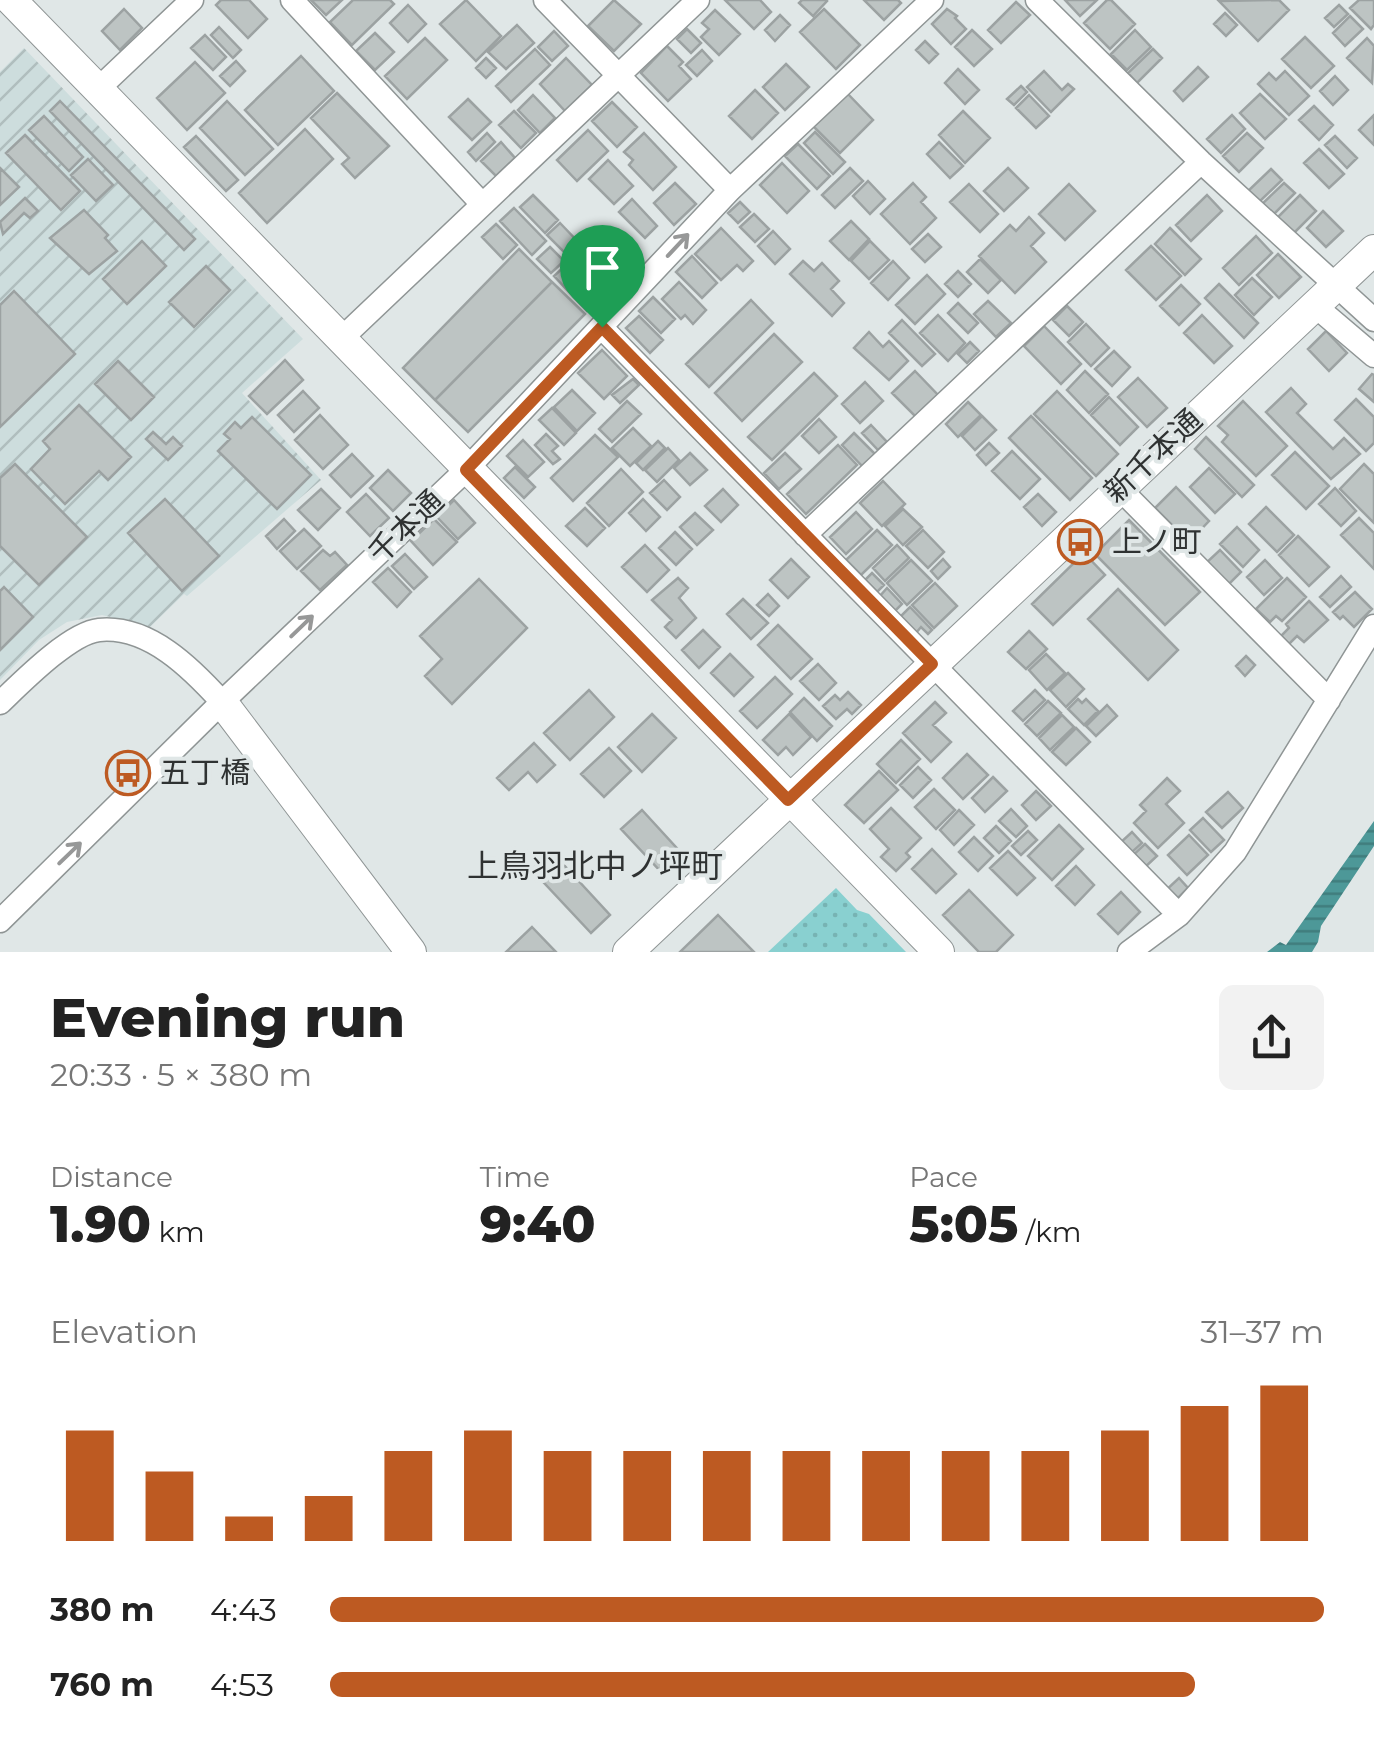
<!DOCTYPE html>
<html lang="en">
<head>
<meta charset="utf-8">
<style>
  :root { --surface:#fff; --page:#f2f2f2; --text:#222; --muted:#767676; --accent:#bd5a22 }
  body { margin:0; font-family:Montserrat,"Noto Sans JP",sans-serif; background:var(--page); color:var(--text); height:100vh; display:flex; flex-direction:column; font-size:38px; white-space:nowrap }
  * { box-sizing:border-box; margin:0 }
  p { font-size:32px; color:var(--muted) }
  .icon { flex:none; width:55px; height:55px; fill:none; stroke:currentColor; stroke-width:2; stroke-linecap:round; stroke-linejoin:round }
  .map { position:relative; height:952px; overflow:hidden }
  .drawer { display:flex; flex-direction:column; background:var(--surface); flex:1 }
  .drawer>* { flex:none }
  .pin { position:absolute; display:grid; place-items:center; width:85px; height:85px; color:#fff; margin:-102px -42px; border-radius:50% 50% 50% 0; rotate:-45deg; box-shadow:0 0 10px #0007 }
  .pin .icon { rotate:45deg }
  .round { display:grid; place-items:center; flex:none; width:105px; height:105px; border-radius:15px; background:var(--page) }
  .headline { display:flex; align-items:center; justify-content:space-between; height:170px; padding:0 50px }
  h1 { font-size:55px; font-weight:800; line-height:75px }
  .figures { display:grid; grid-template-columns:repeat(3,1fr); gap:15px; height:170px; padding:10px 50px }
  .figures div { display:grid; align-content:center }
  .figures b { font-size:50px; font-weight:800 }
  .figures small { font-size:28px; font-weight:400 }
  .figures p { font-size:28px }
  .chart { height:280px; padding:20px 50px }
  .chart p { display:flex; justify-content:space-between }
  .chart svg { width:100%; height:180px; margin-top:10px; stroke:var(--accent); stroke-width:6 }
  ul { padding:0 50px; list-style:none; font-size:32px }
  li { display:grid; grid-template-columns:160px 120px 1fr; align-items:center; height:75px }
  li i { height:25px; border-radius:12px; background:var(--accent) }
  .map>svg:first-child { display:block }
</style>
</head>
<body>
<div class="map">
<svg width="1374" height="952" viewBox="0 0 1374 952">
  <defs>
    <pattern id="industrial-furrows" width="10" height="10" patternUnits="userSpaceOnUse" patternTransform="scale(2.5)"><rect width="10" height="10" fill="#cddddd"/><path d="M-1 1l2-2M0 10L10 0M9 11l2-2" fill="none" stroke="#b0bebe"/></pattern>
    <pattern id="park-dots" width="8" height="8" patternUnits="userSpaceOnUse" patternTransform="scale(2.5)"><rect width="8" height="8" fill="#89d0d0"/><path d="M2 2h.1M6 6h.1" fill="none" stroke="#77b3b3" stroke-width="1.8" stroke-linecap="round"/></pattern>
    <pattern id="water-rules" width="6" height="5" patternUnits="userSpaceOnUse" patternTransform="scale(2.5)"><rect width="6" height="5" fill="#4d9898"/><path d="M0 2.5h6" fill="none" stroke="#407d7d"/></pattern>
  </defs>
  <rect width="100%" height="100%" fill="#e0e7e7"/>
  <path fill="url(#industrial-furrows)" d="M24,48L303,339L242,393L321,480L187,596L184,594L150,627L102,615L67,622L39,640L0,680V72Z"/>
  <path fill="url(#park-dots)" d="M836,888L857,910L869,914L906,952H768Z"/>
  <path fill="url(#water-rules)" d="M1374,821V846L1321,926L1318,942L1312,952H1267L1280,942L1286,945Z"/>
  <path fill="#bdc4c3" stroke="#9ca2a2" stroke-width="2.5" d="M221,0H249L267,19L248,38L216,5Z
    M311,0H342L326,15Z
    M353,0H390L394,4L352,45L330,22Z
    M466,0L501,36L476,61L440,24Z
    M614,0L641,24L614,51L588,26Z
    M725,0H760L771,12L754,29Z
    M802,0H826L827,1L813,16L799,3Z
    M864,0H898L901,3L884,20Z
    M1065,0H1097L1080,16Z
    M1107,0H1111L1135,24L1110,49L1084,23Z
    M1279,0L1289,10L1258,41L1219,1Z
    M1359,0H1374V25L1371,29L1350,8Z
    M1016,2L1030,15L1001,43L988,30Z
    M408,5L426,24L408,42L390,23Z
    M1339,5L1348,14L1334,27L1325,18Z
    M124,9L142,28L120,50L102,31Z
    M824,9L860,45L836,69L800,32Z
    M947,9L957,16L955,18L966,29L951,44L932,24Z
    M715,10L740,34L719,55L701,37L709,29L702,23Z
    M1225,13L1237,25L1226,36L1214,24Z
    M780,15L790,25L775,41L765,30Z
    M1350,16L1363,29L1345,46L1333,33Z
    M517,25L534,43L506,69L488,52Z
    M219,27L241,50L233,58L211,35Z
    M687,29L701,43L691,53L677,39Z
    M972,30L992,49L974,66L955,47Z
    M1135,30L1151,47L1127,70L1111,54Z
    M554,31L568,46L552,61L538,47Z
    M375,33L394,52L375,70L356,51Z
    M205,35L226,57L213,70L191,48Z
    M1305,37L1334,66L1311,88L1282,59Z
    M425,38L447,60L407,99L385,76Z
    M1367,38L1374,46L1372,83L1347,58Z
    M925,41L938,54L929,63L916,50Z
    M667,46L683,62L679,66L691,79L668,101L641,73Z
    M535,49L550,65L511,102L496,86Z
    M1153,49L1162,58L1137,83L1128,73Z
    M702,50L712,61L697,76L686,65Z
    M301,56L334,91L278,145L245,110Z
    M486,58L496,68L486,78L476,68Z
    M566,58L592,85L565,111L540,84Z
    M236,61L245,71L230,86L220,76Z
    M195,62L225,93L187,130L157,98Z
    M786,64L809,87L785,110L763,87Z
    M1198,67L1208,77L1183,101L1174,91Z
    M958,69L979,90L965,104L945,83Z
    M1044,71L1062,90L1068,84L1074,89L1051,112L1027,87Z
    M1285,71L1309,96L1289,115L1258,84L1269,73L1276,80Z
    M1335,76L1348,90L1333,105L1320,91Z
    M1021,86L1027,92L1014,105L1007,99Z
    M755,90L778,113L752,139L729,116Z
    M337,93L389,146L355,178L342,164L349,158L311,118Z
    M847,93L873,120L840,153L813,126Z
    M1260,94L1286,119L1265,139L1240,113Z
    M533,95L555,118L540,133L518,110Z
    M1029,95L1049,116L1036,128L1016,108Z
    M468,99L491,122L472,140L449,117Z
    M60,101L195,239L184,250L50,111Z
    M227,101L273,149L245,175L200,128Z
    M612,102L637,127L617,147L592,121Z
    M1314,106L1333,125L1319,140L1299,120Z
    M514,111L536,133L521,148L499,125Z
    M963,111L990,138L965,163L939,135Z
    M1232,115L1245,129L1221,153L1207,139Z
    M1374,115V145L1359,130Z
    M44,116L83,157L69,171L29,130Z
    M305,129L333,159L267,223L239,193Z
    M588,130L608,151L577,181L557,160Z
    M815,132L845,162L833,174L804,143Z
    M487,133L495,142L476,161L468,152Z
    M644,133L676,167L653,190L629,165L633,160L624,152Z
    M1247,133L1263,148L1239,172L1223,156Z
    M25,135L80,191L61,210L6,153Z
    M196,136L238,180L226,191L184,147Z
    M1335,136L1357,158L1347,168L1325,145Z
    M501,142L515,158L496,176L481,161Z
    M939,142L963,166L950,178L927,154Z
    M798,144L830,176L817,189L785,156Z
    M1319,149L1344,174L1329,188L1304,163Z
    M88,159L113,185L96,201L71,175Z
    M608,160L633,186L614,204L589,179Z
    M782,163L809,191L787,213L760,185Z
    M0,168L19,187L0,205Z
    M850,168L863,181L835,208L822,195Z
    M1008,168L1028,188L1004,211L984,191Z
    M1271,169L1282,180L1258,203L1247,192Z
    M868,181L885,199L870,214L853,196Z
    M675,183L696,204L674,225L654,203Z
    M913,183L926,197L921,202L936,218L910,244L881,214Z
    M1284,183L1295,193L1272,216L1261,205Z
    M969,184L998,214L980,232L950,202Z
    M1069,184L1095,211L1065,240L1039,214Z
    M533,195L558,220L545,233L520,207Z
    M1207,195L1222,211L1191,241L1176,225Z
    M1300,195L1316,211L1293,234L1277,218Z
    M25,198L38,211L30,218L24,213L3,234L0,222Z
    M632,199L657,226L645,238L619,212Z
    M740,202L750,212L738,223L728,213Z
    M514,208L546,241L532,255L500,221Z
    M84,210L108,235L105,238L117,251L89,274L50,238Z
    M1323,211L1343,231L1326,247L1307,228Z
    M754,214L769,229L755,242L740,227Z
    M1029,217L1044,233L1031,246L1046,262L1015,293L979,256L1010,225L1016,231Z
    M851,221L869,239L849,260L830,241Z
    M560,223L582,246L570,258L547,235Z
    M496,224L517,245L503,259L482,237Z
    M721,228L753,261L743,271L737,265L721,280L695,254Z
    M1170,228L1201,259L1185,275L1155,244Z
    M773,231L790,249L775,264L758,246Z
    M928,234L941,247L925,262L912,249Z
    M1256,236L1272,253L1239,285L1223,268Z
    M142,241L166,266L127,304L103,279Z
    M870,241L889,260L869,279L851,261Z
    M1151,246L1181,276L1156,300L1126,270Z
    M550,247L564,261L551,273L537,259Z
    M519,249L552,282L435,400L403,368Z
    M1278,254L1301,277L1279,298L1257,275Z
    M692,256L717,283L702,298L676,272Z
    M980,259L1001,280L988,293L967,272Z
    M589,260L610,281L600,290L580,269Z
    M803,261L814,271L822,263L839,281L831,289L844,303L832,316L790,274Z
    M893,261L909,278L888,300L871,283Z
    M567,264L600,298L587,311L554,276Z
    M206,266L230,290L194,327L169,302Z
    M958,271L971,284L958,297L945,284Z
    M927,275L945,294L915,324L896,305Z
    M1252,278L1272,297L1254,315L1235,295Z
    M552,282L585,314L468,432L435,400Z
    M679,282L706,310L693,324L685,315L681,319L662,299Z
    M1219,284L1258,323L1244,338L1205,298Z
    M1181,285L1200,304L1179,325L1160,306Z
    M14,291L75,354L0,427V305Z
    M653,297L675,319L661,333L639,311Z
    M751,300L773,323L709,387L686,364Z
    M988,301L1011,323L996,337L974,314Z
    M958,303L978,323L968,333L948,313Z
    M1067,306L1083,322L1069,336L1053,320Z
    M938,315L965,343L948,361L920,333Z
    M1202,315L1232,346L1214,363L1184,333Z
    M639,316L663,340L650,353L626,328Z
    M902,320L935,354L922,366L889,333Z
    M1086,324L1109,348L1091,366L1068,342Z
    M1044,326L1081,364L1061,384L1024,346Z
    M1326,331L1347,353L1329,371L1308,349Z
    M869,332L883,347L889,341L908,361L889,380L854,348Z
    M774,334L802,362L742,421L715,393Z
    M970,342L979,351L967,363L958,354Z
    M602,350L627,376L604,399L578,373Z
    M1114,351L1130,367L1112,386L1095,369Z
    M285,360L303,380L267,414L249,396Z
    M118,361L154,397L131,420L95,384Z
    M915,371L939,396L917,418L892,393Z
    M1085,371L1108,394L1089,413L1067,390Z
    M814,373L837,396L772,460L748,437Z
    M1372,374L1374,375V402L1359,389Z
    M1138,378L1167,408L1147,427L1118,397Z
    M633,379L639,385L620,403L612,395Z
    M865,382L883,401L860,423L842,404Z
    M1291,388L1306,404L1297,413L1333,449L1344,438L1360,454L1331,479L1266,412Z
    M572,390L595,413L577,431L554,407Z
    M303,391L319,408L294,432L278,415Z
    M1057,391L1118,454L1096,476L1034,414Z
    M1109,397L1138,427L1120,445L1091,415Z
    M1356,399L1374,417V443L1366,451L1335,420Z
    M627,401L641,414L612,442L599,429Z
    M1243,401L1287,446L1256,476L1222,442L1228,435L1218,426Z
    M968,402L981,415L958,437L946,424Z
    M79,405L131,457L108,480L99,471L65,504L31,469L50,449L43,441Z
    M552,408L576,433L564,445L539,420Z
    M320,415L348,445L323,469L295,440Z
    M982,416L996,430L975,450L962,436Z
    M1031,416L1092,478L1070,500L1009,438Z
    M252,417L311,475L277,509L218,451L230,439L224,434L235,422L241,428Z
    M819,419L836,437L819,453L802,436Z
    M871,425L887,442L878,450L862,433Z
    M633,428L651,446L630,466L612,448Z
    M153,432L166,444L173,437L182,446L168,460L146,439Z
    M854,433L878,457L865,469L842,445Z
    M546,434L558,446L552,451L560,459L553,464L535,445Z
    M595,435L618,457L573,501L551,478Z
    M1206,437L1254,485L1242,497L1195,449Z
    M523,440L544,462L528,477L507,456Z
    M658,441L665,448L643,470L636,463Z
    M989,443L999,453L986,465L977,455Z
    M838,445L857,465L806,514L787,494Z
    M668,448L679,460L657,482L645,470Z
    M1012,451L1040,479L1020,499L992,471Z
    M1295,452L1329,486L1306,509L1272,475Z
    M690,453L707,470L690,485L674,468Z
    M785,453L801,469L779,489L764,473Z
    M352,454L373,476L351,497L330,475Z
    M15,464L87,537L39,585L0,546V478Z
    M1364,464L1374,474V523L1340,489Z
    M515,467L535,487L524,498L504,478Z
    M1209,468L1235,494L1215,513L1190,487Z
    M621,469L643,492L609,526L587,503Z
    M388,470L411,493L393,511L370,488Z
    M664,480L680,497L667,510L650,493Z
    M883,481L905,504L882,526L860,503Z
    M1176,487L1209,521L1189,542L1155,508Z
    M1335,488L1356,511L1341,526L1319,504Z
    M321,489L340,508L318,530L298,510Z
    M723,489L738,505L721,522L705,506Z
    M366,494L389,518L370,536L347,512Z
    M1038,494L1056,512L1042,526L1024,507Z
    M165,499L219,556L182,591L128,533Z
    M643,499L660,517L646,531L629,513Z
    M454,500L475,523L458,539L437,517Z
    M1266,507L1294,535L1277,552L1249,524Z
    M585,508L605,528L587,546L566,526Z
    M903,509L922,527L903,545L885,526Z
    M856,512L872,529L846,554L830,537Z
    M695,513L713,530L697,545L680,527Z
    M1359,518L1374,533V569L1341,535Z
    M284,519L295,531L277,549L266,536Z
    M434,519L457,542L433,565L411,541Z
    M1129,520L1200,592L1165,625L1095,554Z
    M1237,527L1259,550L1243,567L1220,544Z
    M304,529L321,546L297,569L280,551Z
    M877,530L892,545L861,575L846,560Z
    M923,530L944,552L928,568L906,546Z
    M675,532L692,549L676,565L659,548Z
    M1298,536L1329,567L1309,586L1279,555Z
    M645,545L669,570L647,592L622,567Z
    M897,545L909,558L885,581L873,568Z
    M323,550L330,556L335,552L347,565L320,590L301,571Z
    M1220,550L1241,572L1227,586L1205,564Z
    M1084,553L1105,575L1053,625L1032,604Z
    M405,554L427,577L414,589L392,566Z
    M791,559L809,577L788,598L770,580Z
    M943,559L950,567L938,579L931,571Z
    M911,560L932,581L907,605L887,583Z
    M1265,560L1282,578L1264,595L1247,577Z
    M388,568L411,592L397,607L373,582Z
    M872,573L884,585L877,592L865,580Z
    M1341,576L1351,587L1330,607L1320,597Z
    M678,578L688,588L679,598L696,618L676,638L665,627L672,620L652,600Z
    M1287,578L1306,597L1282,621L1276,616L1270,622L1256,609Z
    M479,579L527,628L452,704L425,676L442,659L420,636Z
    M935,583L957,606L934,628L912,605Z
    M4,587L33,617L0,650V591Z
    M887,588L902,604L895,611L880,596Z
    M1118,589L1178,650L1148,680L1088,619Z
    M1355,592L1372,609L1354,627L1343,616L1340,619L1333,612Z
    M768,594L779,606L769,616L757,605Z
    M743,599L768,623L751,639L727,614Z
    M1309,601L1328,620L1304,642L1297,636L1289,644L1281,636L1289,628L1286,624Z
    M910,607L932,630L928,634L921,627L916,633L900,617Z
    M778,625L812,659L791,679L758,645Z
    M703,630L720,647L699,668L682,650Z
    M1029,631L1047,649L1026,669L1008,652Z
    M730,654L753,677L734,696L711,673Z
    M1046,654L1065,673L1047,690L1029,670Z
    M1246,656L1255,665L1245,676L1236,666Z
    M818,664L836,683L819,700L800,681Z
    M1068,673L1084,689L1066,707L1050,690Z
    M775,677L792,694L757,728L740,711Z
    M589,690L614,717L570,760L544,733Z
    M1035,690L1045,700L1023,721L1013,711Z
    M848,692L861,705L852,714L847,709L836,719L823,706L835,695L840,700Z
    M804,698L832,726L817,741L790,712Z
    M1078,699L1082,703L1086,699L1098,711L1084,725L1068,709Z
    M1048,701L1061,713L1037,736L1025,724Z
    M935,702L946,713L933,725L951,742L931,762L903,733Z
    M1107,705L1117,716L1096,736L1086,726Z
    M652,714L676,738L642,772L618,747Z
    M789,714L811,737L793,755L786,747L778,755L763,740Z
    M1062,715L1074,727L1050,750L1039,738Z
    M1076,728L1090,742L1066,765L1052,752Z
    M901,740L920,759L896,783L877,764Z
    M534,743L555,765L537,782L528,772L509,790L497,778Z
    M609,748L631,771L604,797L581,774Z
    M967,754L988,775L963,799L943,778Z
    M918,767L931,780L913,798L900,785Z
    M879,771L898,790L864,823L845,805Z
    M993,777L1007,791L985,812L972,798Z
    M1167,778L1180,791L1166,804L1184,823L1158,848L1134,823L1146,811L1140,805Z
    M934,789L955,810L936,829L915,807Z
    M1036,791L1051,806L1036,820L1022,805Z
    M1228,792L1243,808L1222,828L1206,812Z
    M891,808L921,838L906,853L910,857L896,871L881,857L889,849L870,829Z
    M1011,809L1027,826L1016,837L999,821Z
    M642,810L684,856L663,874L621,829Z
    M959,810L974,825L954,845L940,830Z
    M1203,818L1224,840L1211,852L1190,830Z
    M1059,825L1083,849L1052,880L1028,856Z
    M996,826L1011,841L999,853L984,838Z
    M1028,831L1037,840L1021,855L1012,846Z
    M1132,832L1142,843L1130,854L1120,843Z
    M1189,835L1208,855L1187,875L1168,855Z
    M974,837L993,856L978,871L959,852Z
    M1145,844L1157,856L1143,869L1131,857Z
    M932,849L956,874L936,893L912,869Z
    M551,851L610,915L591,933L532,870Z
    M1008,851L1035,878L1017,895L990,868Z
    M1076,866L1094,885L1075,905L1056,886Z
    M1179,878L1188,888L1174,902L1164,892Z
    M969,890L1013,935L996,952H979L943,915Z
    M1121,892L1140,912L1118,934L1098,914Z
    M718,915L754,952H680Z
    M532,927L556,952H506Z"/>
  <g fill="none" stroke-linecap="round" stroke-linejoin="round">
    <defs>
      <path id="minor" d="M292,0L482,204
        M545,0L730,190
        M1037,0L1201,162L1374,320
        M98,89L192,0
        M1314,305L1374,356
        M601,327L1179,915
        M341,339L698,0
        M1119,488L1329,700
        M805,535L1201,162
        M0,703C22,682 70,633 99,630C149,625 192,669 222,702
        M0,921L222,702L466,470L730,190L932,0
        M1129,952L1179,915L1235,852L1374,626"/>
      <path id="tertiary" d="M11,0L939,952
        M222,702L411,952
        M628,952L1374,250"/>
    </defs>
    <use href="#minor" stroke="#8f9595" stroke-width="25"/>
    <use href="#tertiary" stroke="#8f9595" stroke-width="32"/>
    <use href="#minor" stroke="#fff" stroke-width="22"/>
    <use href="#tertiary" stroke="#fff" stroke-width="30"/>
  </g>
  <defs><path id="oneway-shaft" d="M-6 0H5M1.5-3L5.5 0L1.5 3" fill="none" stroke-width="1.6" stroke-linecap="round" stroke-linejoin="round" transform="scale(2.5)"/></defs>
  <g stroke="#979898">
    <use href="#oneway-shaft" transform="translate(678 245) rotate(-47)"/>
    <use href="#oneway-shaft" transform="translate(302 626) rotate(-44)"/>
    <use href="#oneway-shaft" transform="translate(70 853) rotate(-44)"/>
  </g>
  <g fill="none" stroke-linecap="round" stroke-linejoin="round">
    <defs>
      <path id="route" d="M602,327L932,664L788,800L466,470Z"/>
    </defs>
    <use href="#route" stroke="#fff" stroke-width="20"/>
    <use href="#route" stroke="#bd5a22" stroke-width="12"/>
  </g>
  <defs>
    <symbol id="bus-ring" viewBox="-11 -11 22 22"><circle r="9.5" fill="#e0e7e7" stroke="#bd5a22" stroke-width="1.5"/><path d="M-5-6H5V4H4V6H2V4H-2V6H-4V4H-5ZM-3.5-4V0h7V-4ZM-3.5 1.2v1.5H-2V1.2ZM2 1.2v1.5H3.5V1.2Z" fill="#bd5a22"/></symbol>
  </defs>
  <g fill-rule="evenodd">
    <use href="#bus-ring" x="1055" y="517" width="50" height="50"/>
    <use href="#bus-ring" x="103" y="748" width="50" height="50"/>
  </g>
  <g text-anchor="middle" stroke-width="8" stroke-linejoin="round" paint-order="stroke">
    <g font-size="30" fill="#2f3232" stroke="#e0e7e7">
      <text transform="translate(1153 456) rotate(-43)" y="10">新千本通</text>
      <text transform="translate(406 527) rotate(-44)" y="10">千本通</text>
    </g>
    <g font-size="30" fill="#2f3232" stroke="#e0e7e7" text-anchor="start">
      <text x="1112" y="552">上ノ町</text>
      <text x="160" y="783">五丁橋</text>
    </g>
    <g font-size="32" fill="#2f3232" stroke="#e0e7e7">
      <text x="595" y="877">上鳥羽北中ノ坪町</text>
    </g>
  </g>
</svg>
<div class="pin" style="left:602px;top:327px;background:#1e9e55"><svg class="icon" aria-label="arrive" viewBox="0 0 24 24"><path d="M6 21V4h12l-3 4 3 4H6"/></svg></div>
</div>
<section class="drawer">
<div class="headline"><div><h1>Evening run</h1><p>20:33 · 5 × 380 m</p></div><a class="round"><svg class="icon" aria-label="share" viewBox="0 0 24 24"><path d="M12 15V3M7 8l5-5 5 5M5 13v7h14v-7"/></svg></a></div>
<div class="figures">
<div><p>Distance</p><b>1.90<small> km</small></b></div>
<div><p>Time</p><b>9:40</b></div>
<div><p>Pace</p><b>5:05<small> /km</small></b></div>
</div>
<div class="chart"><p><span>Elevation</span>31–37 m</p>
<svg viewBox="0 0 160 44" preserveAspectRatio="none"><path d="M5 44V17M15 44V27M25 44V38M35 44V33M45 44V22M55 44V17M65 44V22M75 44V22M85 44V22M95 44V22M105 44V22M115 44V22M125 44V22M135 44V17M145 44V11M155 44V6"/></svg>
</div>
<ul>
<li><b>380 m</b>4:43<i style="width:100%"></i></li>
<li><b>760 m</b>4:53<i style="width:87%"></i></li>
</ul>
</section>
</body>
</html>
